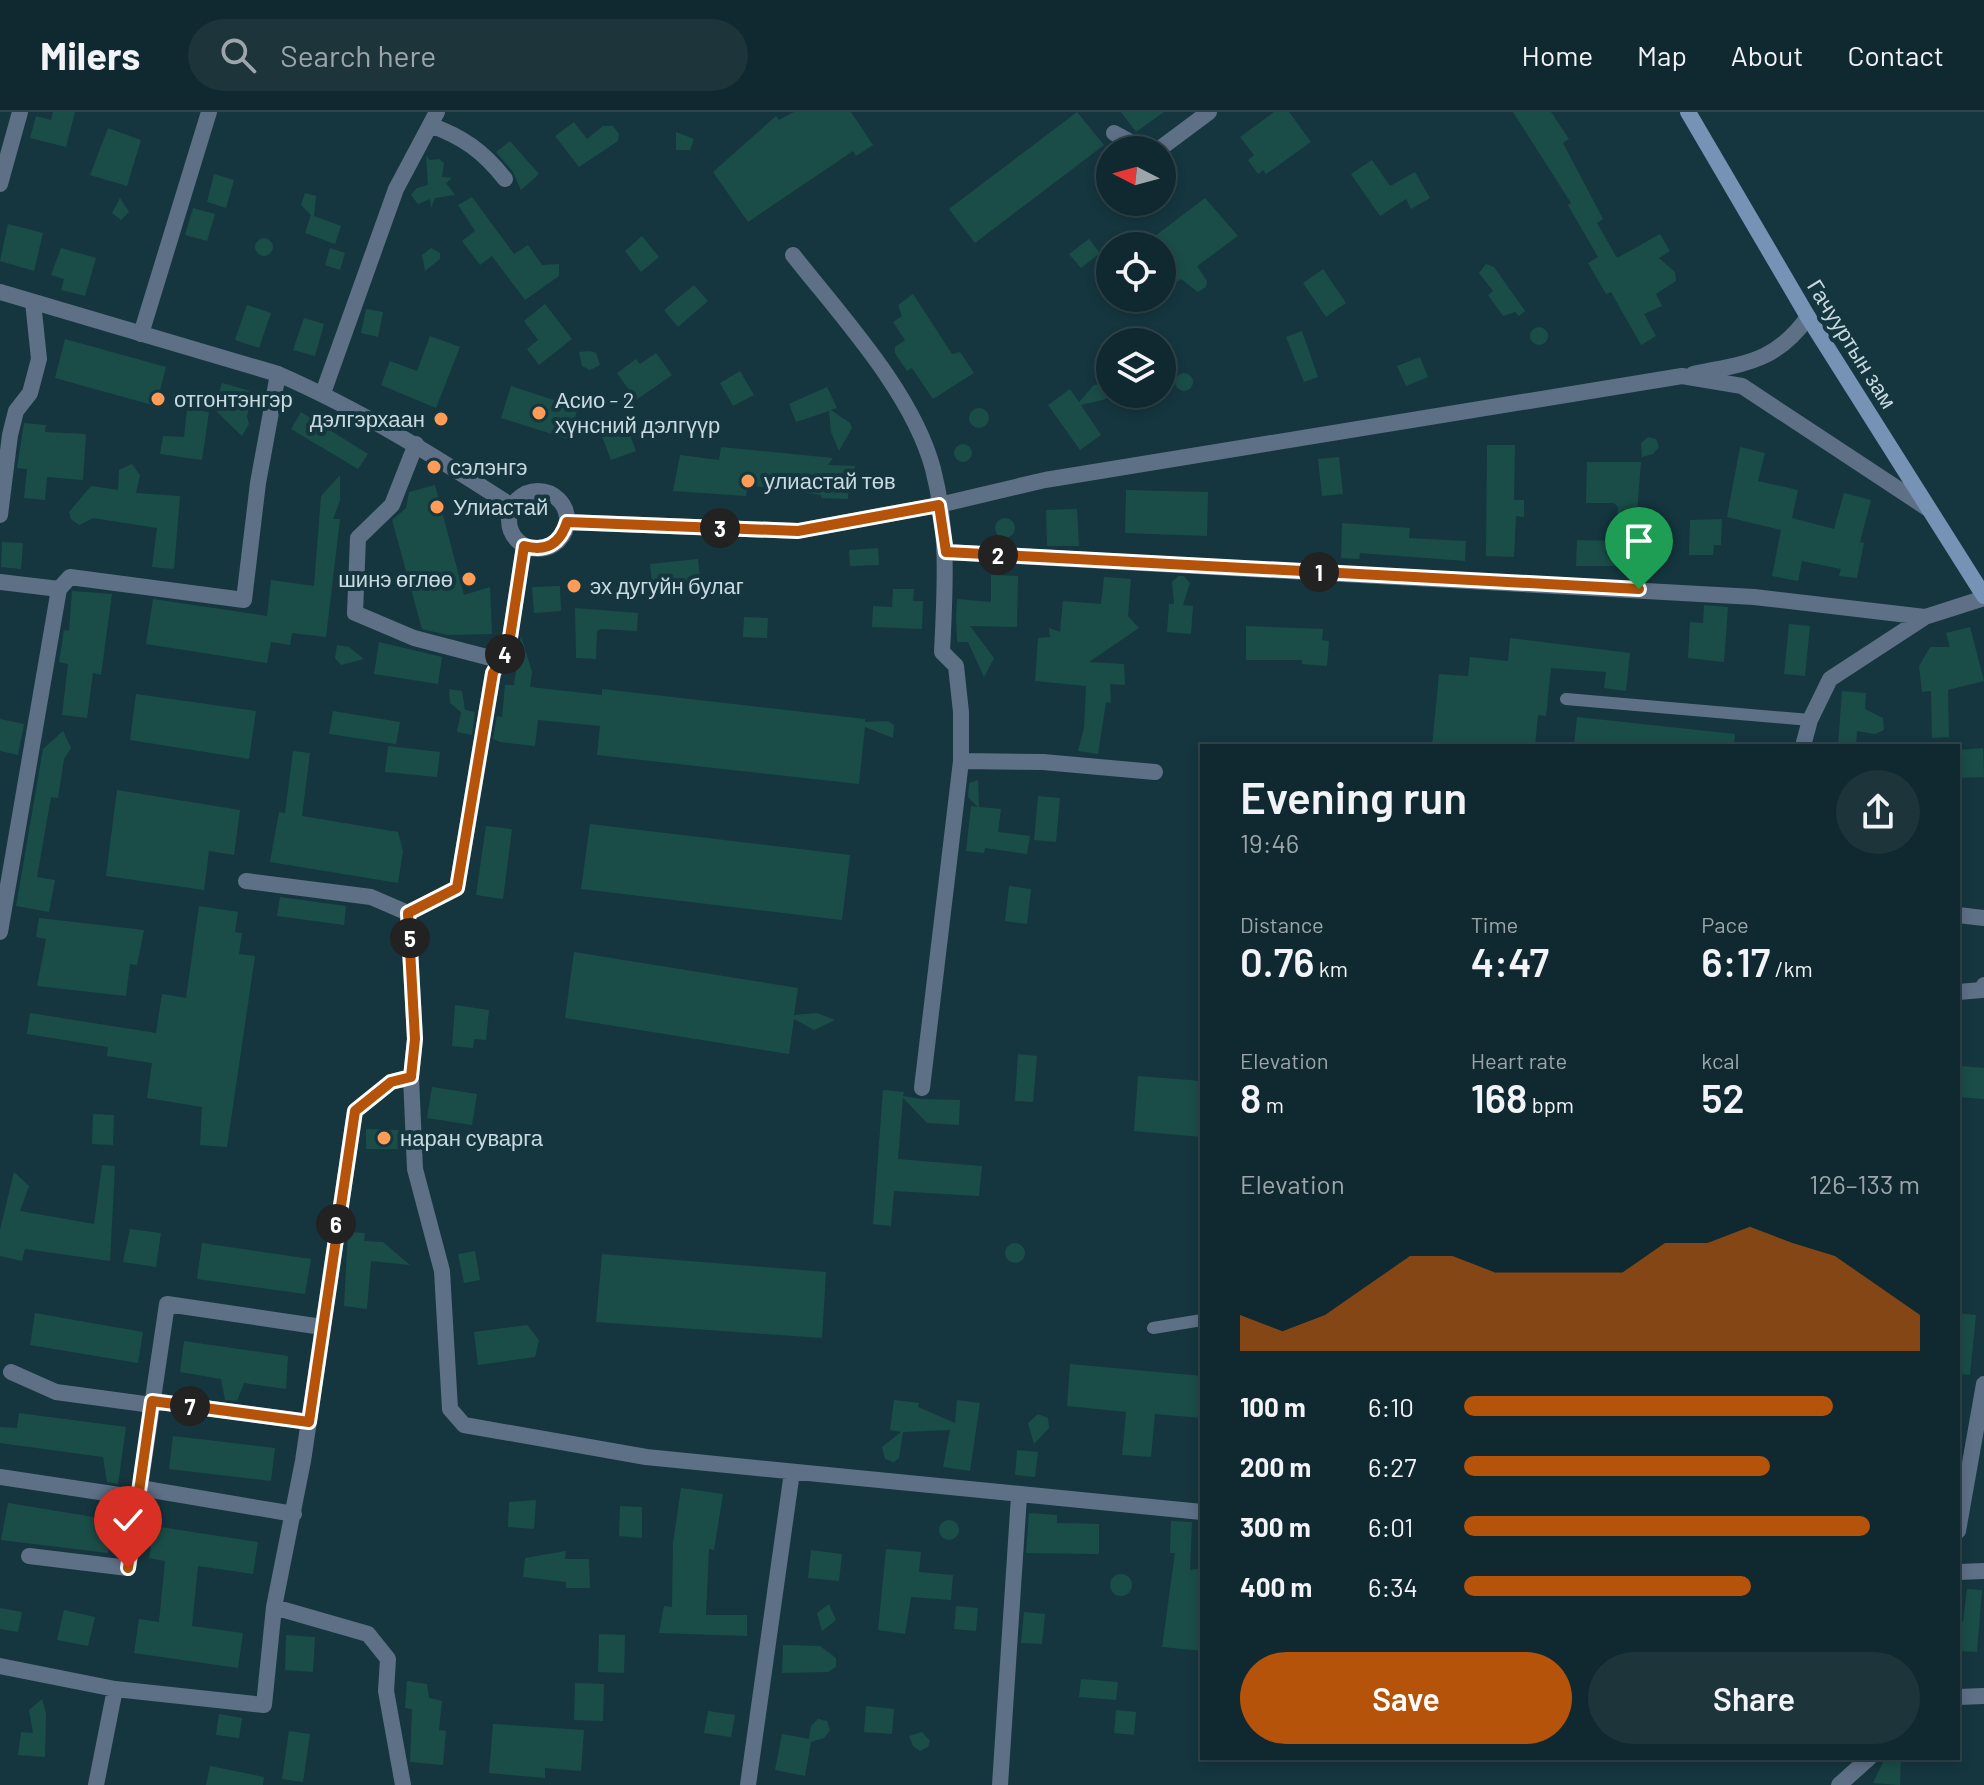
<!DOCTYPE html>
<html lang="en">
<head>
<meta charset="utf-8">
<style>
  :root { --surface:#10282f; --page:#1e343b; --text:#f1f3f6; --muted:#9ca6aa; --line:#30444b; --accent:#b45309 }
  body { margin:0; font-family:Barlow,sans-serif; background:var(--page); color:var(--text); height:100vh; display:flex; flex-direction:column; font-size:30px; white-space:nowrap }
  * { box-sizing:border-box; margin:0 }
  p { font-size:26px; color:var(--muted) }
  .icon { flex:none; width:44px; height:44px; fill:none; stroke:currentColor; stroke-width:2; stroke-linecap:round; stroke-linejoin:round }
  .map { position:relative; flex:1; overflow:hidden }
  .sheet { position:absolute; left:1200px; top:632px; width:760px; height:1016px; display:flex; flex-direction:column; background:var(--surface); border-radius:0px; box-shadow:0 4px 12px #0003,0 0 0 2px var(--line) }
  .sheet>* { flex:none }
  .needle { width:52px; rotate:276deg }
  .buttons { position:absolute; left:1096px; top:24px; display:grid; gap:16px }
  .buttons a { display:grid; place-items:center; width:80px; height:80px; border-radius:50%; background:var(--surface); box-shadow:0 4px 12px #0003,0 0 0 2px var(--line); font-size:40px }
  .pin { position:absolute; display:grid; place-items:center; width:68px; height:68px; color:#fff; margin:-82px -34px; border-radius:50% 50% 50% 0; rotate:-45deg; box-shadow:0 0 8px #0007 }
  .pin .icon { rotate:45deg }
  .km { position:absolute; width:40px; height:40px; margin:-20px; border-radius:50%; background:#222; color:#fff; font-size:22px; line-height:40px; text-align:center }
  .round { display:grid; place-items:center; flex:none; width:84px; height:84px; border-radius:42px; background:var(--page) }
  .headline { display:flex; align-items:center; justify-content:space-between; height:136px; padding:0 40px }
  h1 { font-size:44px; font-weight:600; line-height:60px }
  .figures { display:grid; grid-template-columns:repeat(3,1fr); gap:12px; height:136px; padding:8px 40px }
  .figures div { display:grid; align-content:center }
  .figures b { font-size:40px; font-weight:600 }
  .figures small { font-size:22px; font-weight:400 }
  .figures p { font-size:22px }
  .chart { height:224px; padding:16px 40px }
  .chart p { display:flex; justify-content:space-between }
  .chart svg { width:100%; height:144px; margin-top:8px; fill:var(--accent); opacity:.7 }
  .primary-button { display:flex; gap:16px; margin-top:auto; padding:16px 40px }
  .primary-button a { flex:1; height:92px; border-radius:48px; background:var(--accent); color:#fff; font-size:32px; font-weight:600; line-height:92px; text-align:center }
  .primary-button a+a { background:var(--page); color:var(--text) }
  ul { padding:0 40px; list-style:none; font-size:26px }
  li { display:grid; grid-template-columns:128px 96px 1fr; align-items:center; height:60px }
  li i { height:20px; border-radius:10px; background:var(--accent) }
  header { display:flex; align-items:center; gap:48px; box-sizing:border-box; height:112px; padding:0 40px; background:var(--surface); border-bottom:2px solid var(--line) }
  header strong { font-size:38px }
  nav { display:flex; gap:44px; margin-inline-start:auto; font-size:28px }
  .search { width:560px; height:72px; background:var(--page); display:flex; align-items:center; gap:20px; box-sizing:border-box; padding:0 28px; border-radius:44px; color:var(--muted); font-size:30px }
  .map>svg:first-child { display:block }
</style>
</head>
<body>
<header>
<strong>Milers</strong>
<div class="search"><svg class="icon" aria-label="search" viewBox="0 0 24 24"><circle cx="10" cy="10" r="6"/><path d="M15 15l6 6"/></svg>Search here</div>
<nav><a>Home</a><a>Map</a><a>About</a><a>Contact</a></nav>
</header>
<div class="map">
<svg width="1984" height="1673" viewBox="0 0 1984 1673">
  <rect width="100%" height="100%" fill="#15363f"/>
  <path fill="#1a4d48" d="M53,0H75L66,35L30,26L36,4L51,8Z
    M794,0H851L873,33L856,44L853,39L748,110L713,60L776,4L779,8Z
    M1077,0L1104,33L975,131L949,97Z
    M1121,0H1164L1136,20Z
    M1274,0H1289L1311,30L1266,62L1263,58L1258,62L1248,48L1254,43L1240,25Z
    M1513,0H1551L1569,27L1563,31L1603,107L1597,111L1617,146L1660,122L1670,139L1659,146L1675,160L1676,169L1656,182L1662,194L1644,202L1656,224L1641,233L1611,180L1606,182L1588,151L1598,145L1568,93L1571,91Z
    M574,10L587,27L603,14H613L619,22L618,29L579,55L555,24Z
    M108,16L141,28L127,74L90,63Z
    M676,20L694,27L690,38H676Z
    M510,29L539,62L521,78L513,60L496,40Z
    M426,44L430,48L439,47L444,51L442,65L452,66L446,71L455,83L435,86L431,96L430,87L418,92L411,83L417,76L428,73Z
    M1372,48L1390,74L1415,60L1430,86L1411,97L1406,87L1380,104L1351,62Z
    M214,62L234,68L226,96L207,90Z
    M305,81L316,84L314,104L341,114L335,132L305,121L311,103L301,93Z
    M472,85L514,142L528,133L542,153L559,152V164L525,188L492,144L480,153L462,129L475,119L458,93Z
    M120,86L129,100L121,108L112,101Z
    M1205,86L1238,124L1197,154L1207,169L1206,175L1198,180L1181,167L1177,170L1162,150V134H1142Z
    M193,96L215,102L207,129L185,123Z
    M8,112L43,121L34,159L0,149Z
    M642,124L659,145L641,160L625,139Z
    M255 135a9 9 0 1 1 18 0a9 9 0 1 1-18 0Z
    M1089,127L1100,141L1081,156L1069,142Z
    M61,136L96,146L85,184L61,178L64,167L51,163Z
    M330,136L345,141L340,158L325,153Z
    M431,136L440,141V147L425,159L422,143Z
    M1486,152L1494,155L1525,199L1519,204L1515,200L1503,204L1488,183L1493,179L1479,161Z
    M1323,157L1346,191L1326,205L1303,171Z
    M694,173L708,189L678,215L664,198Z
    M913,182L952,242L960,240L974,261L933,287L912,256L907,259L895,241V235L905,228L893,210L902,204L898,193Z
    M545,192L572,227L539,253L527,237L538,228L524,209Z
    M247,193L271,201L259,236L235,228Z
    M366,197L383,200L378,225L361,221Z
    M304,206L324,212L315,244L293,238Z
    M1530 224a9 9 0 1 1 18 0a9 9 0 1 1-18 0Z
    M1302,219L1318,265L1304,270L1286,225Z
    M430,224L460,235L436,296L381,273L390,249L417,259Z
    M65,227L166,255L156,294L55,266Z
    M590,239L596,241L600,253L590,258L582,254L579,240Z
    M656,241L672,263L636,288L617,261L636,247L640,252Z
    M1420,245L1428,265L1406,274L1397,254Z
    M740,259L754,283L733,294L720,271Z
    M1175 270a9 9 0 1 1 18 0a9 9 0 1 1-18 0Z
    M222,271L254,280L247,304L249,312L242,324L214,297Z
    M1104,272L1109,279L1106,287L1081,293L1101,323L1080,338L1048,293L1070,277L1079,290L1094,273Z
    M511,274L578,296L568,327L501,306Z
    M827,275L837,296L831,298L850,311L852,316L839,339L831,320L829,299L796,310L789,292Z
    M969 306a10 10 0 1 1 20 0a10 10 0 1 1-20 0Z
    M187,297L209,300L202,348L160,342L163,324L184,325Z
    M301,300L368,342L358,357L291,317Z
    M624,307L636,339L611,348L599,317Z
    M24,311L46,313L45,320L86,322L83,368L47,365L45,388L24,386L27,357L17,356Z
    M1648,325L1656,327L1659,335L1653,342L1642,345L1641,331Z
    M954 341a9 9 0 1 1 18 0a9 9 0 1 1-18 0Z
    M1487,333H1515L1514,388H1524V405L1516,404L1514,445L1486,444Z
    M721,335L833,346L828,353L855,354V371L849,370L848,387L821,386V383L748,373L746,384L673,379L680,343L719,348Z
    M1740,335L1765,341L1758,369L1798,378L1792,406L1834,417L1844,381L1871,388L1860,430L1864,431L1857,466L1839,464L1841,457L1802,449L1798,469L1772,464L1781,418L1727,405Z
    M1339,345L1343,382L1322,384L1318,347Z
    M1587,350H1641L1633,454H1576L1577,428L1615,429L1618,395L1614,391H1586Z
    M132,352L140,363L136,381L180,384L174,457L152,455L157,416L93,406L79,413L71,407L69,400L91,374L118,378L119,358Z
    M340,363V389L333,407H340L326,525L292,521L290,533L271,530L267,551L146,532L153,487L267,504L271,468L314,474L321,384Z
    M435,373L464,483L490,475L492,522L447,523L422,517L392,408L406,396L409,380Z
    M1126,378L1208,380L1207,424L1125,421Z
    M1077,397L1079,434H1047L1046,398Z
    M995 416a10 10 0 1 1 20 0a10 10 0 1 1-20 0Z
    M1722,407L1721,433H1714L1713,443H1689L1690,408Z
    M1342,411L1410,416L1409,426L1466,429L1465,449L1360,441L1359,447L1341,446Z
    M2,430L23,431L21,457L1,455Z
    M878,436L879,453L850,454L849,438Z
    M698,447L701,476L653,482L650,452Z
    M991,463L1018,464L1017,515L970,514L994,546L984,565L968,530H957L956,505L957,487L991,490Z
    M1178,464H1184L1190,471L1183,493L1193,494L1191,522L1167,520L1169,492H1174L1172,470Z
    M1104,465L1131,467L1128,504L1139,516L1089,550L1124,552L1125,573L1110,572L1111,591L1106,590L1098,642L1078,639L1084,616L1086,574L1035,569L1038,526L1050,525L1049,516L1060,520L1063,489L1101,492Z
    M560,474L561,499L534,501L532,475Z
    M893,477H914L913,489H923L922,517L872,515L873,494L892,495Z
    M72,479L112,482L101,563L93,561L87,606L62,603L68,552L59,550L64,518L69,519Z
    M1704,493L1728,495L1724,550L1688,546L1690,510L1703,511Z
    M575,496L638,501L637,519L601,517L597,519L596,547L576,546Z
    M744,505L768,506L767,526L743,525Z
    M1789,512L1810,514L1805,564L1784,562Z
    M1246,514L1323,517L1322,528L1329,529L1327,554L1302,552V548H1246Z
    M1970,515L1984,569L1948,578L1949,625L1932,626L1931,579L1922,580L1919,554L1930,535H1950L1946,521Z
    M521,524L532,560L530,575L602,583V577L865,607V610L888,609L894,613L893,626L865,615L859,672L597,643L600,614L538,608L535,634L500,630L493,627L497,604L502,605L505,573H514Z
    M1510,526L1630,541L1626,579L1604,576L1606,560L1551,556L1546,604L1538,603L1535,634H1432L1439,562L1468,564L1470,545L1508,549Z
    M379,530L442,545L438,572L374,562Z
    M337,533L349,535L364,547L341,553L335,546Z
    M449,577L462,579L465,598L475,600L472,623L457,620L461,600L450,591Z
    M1842,579L1866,581L1865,597L1883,606L1884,618L1875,622L1857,619L1856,634H1838Z
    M136,582L256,599L249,647L130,628Z
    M333,599L400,610L396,632L329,622Z
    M1577,605L1735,622L1734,634H1574Z
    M0,607L24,612L18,643L0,639Z
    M63,619L71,636L64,647L58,686L51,685L37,765L55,768L49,800L16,794L43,637Z
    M388,634L440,640L437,665L385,660Z
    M1983,636L1984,665L1958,666V638Z
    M293,639L310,641L302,704L398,720L403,739L398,771L270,750L279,700L285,701Z
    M978,668L979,695L1001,697L998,720L1030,724L1027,742L985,736L984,741L966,739L971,694L978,695L968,685L969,671Z
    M117,678L240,698L234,743L209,739L204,778L106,764Z
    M1038,684L1060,686L1056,730L1034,728Z
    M590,712L850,743L842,808L581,777Z
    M486,714L512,717L503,787L476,783Z
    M1009,774L1031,777L1027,812L1005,809Z
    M280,785L346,794L344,813L277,804Z
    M199,794L238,800L235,820L242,821L239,842L255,844L227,1035L200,1033L202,995L147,986L152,951L107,944L108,935L27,922L30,901L156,921L162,882L186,886Z
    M39,806L144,818L137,853L130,852L126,884L37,874L46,827L36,825Z
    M574,840L798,876L794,903L817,901L835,908L814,918L794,907L789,942L565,906Z
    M455,893L489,898L486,928L474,927L473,936L452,934Z
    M1018,942L1037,944L1033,990L1015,989Z
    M1960,954L1984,956V987L1958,985Z
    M1138,964L1202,969V1025L1134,1019Z
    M432,975L477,982L472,1013L427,1006Z
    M883,978L904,980L903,984L921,987L960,988L959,1013L927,1011L903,986L898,1047L982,1054L979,1084L894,1079L891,1114L873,1112Z
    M93,1002L114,1003L113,1033L92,1032Z
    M366,1017L399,1018V1037H366Z
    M102,1053L115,1054L110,1149L25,1137L22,1149L0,1144V1118L14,1060L29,1074L20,1099L94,1112Z
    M130,1117L161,1121L156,1155L123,1150Z
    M348,1120L365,1121L364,1129L383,1130L410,1153L371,1149L367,1197L344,1194Z
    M1005 1141a10 10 0 1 1 20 0a10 10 0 1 1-20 0Z
    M202,1131L311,1147L305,1182L197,1167Z
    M475,1139L480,1168L464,1171L458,1142Z
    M602,1142L826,1160L822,1226L596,1210Z
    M35,1201L143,1220L138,1251L30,1233Z
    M1958,1201L1976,1203L1970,1263L1958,1262Z
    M527,1213L539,1228L535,1245L478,1253L474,1220Z
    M184,1229L288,1244L286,1277L244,1271L237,1289L225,1288L221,1267L180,1260Z
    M1070,1252L1202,1264V1306L1155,1302L1151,1345L1122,1343L1126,1300L1067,1294Z
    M894,1288L919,1291L918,1295L955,1311L957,1288L980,1291L970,1359L943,1355L950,1318L903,1320L899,1346L894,1350L885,1347L882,1335L901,1320L890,1318Z
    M19,1301L126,1315L118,1372L107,1370L103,1345L0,1331V1315L17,1316Z
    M1038,1302L1048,1306L1049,1316L1034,1332L1028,1311Z
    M173,1324L275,1336L271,1369L169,1357Z
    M1017,1338L1038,1340L1035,1365L1015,1363Z
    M681,1376L723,1382L714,1438L709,1437L706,1503H747V1524L659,1521L664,1494L672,1495L673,1431Z
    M536,1388L534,1417L508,1415L509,1390Z
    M8,1391L112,1408L108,1441L1,1428Z
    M620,1394L642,1395V1426L619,1424Z
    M1029,1401L1057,1403V1411L1099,1412V1442L1026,1441Z
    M939 1418a10 10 0 1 1 20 0a10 10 0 1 1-20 0Z
    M1171,1409L1192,1410L1190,1458L1202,1456V1539L1162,1535L1175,1441H1170Z
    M154,1414L258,1430L253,1462L198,1454L192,1514L243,1521L238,1556L134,1541L139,1507L159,1510L165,1449L149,1446Z
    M886,1437L921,1440L919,1460L953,1463L951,1488L911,1485L905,1522L878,1518Z
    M811,1438L842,1442L839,1469L808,1466Z
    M566,1439L565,1447H589L590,1476H566V1470L523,1465L525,1446Z
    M1110 1473a11 11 0 1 1 22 0a11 11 0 1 1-22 0Z
    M1967,1477L1982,1478L1977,1540L1958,1539V1510H1963Z
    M829,1492L836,1508L822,1519L817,1501Z
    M956,1494L978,1496L976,1519L954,1517Z
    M0,1496L22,1500L18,1520L0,1517Z
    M64,1498L95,1505L88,1534L57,1528Z
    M1024,1500L1045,1502L1042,1532L1021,1531Z
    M599,1522L625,1523L624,1561L598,1560Z
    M286,1523L315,1525L313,1560L285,1558Z
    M783,1533L820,1534L836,1546V1555L828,1560L782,1561Z
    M1081,1567L1118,1570L1116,1588L1079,1585Z
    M407,1569L427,1572L429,1586L442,1589L439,1618L446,1619L443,1653L410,1650L412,1597L405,1596Z
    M575,1571L604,1572L603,1609L574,1608Z
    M42,1587L46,1601L45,1645L18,1643L21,1620L33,1621L29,1598Z
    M866,1594L894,1597L892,1622L864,1620Z
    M1116,1598L1136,1600L1134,1623L1114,1621Z
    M708,1599L735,1603L731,1625L704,1621Z
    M219,1602L242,1606L239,1626L216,1623Z
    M818,1607L827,1609L830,1618L824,1626L811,1630L805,1664L775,1658L782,1622L809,1627L811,1614Z
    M493,1612L584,1618L581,1659L545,1656V1666L489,1661Z
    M289,1619L310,1622L303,1670L282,1667Z
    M922,1620L930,1629L928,1635L920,1639L913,1634L909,1624Z
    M1885,1646H1901L1900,1673L1873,1671Z
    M210,1654L264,1665L263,1673H206Z"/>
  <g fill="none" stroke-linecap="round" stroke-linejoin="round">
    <path stroke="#5e7086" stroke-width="12" d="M1566,587L1810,608
      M1153,1216L1202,1208"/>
    <path stroke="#5e7086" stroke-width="16" d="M430,13C463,25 483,39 505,67
      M1114,21L1145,38
      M1158,38L1209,0
      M0,72L20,0
      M793,143C841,204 913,281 933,357C949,418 945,479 942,540L956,554L961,600V649L922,976
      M141,222L209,0
      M323,281L396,77L437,0
      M416,332L392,393L358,426L355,501L414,526L502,549
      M0,403L10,323L16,299L30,281L39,247L33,190
      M946,440L1754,485L1925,505L1984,486
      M0,470L59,477
      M1803,634L1810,608L1830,567L1925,505
      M961,649L1043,650L1155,660
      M246,769L371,785L408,801L415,927L411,965L415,1057L442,1159L450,1297L464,1313L646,1345L1202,1400
      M408,801L457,776L493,561L509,532L524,434
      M1958,803L1984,806
      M0,820L59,477L70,465L244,488L258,371L278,262
      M1958,880L1982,878L1984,873
      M11,1260L56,1280L152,1293
      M152,1289L309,1310
      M0,1365L139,1386
      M140,1376L294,1402
      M1958,1419L1984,1272
      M29,1444L128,1456L167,1192L322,1215
      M1958,1460L1984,1459
      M0,1554L115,1577L96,1673
      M115,1577L264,1593L274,1495
      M1958,1585L1984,1584
      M403,1673L386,1579L388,1547L368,1522L274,1495L303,1349L355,999L391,970L411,965
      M748,1673L792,1360
      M1000,1673L1019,1384
      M1839,1673L1869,1646"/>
    <path stroke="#5e7086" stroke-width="16" d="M0,180L278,262C361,298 436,345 512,394
      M1693,262C1745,251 1775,251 1808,205
      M509 408a29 29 0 1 1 58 0a29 29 0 1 1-58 0Z
      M567,410L798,419L939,393L1045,368L1682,264L1742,274L1927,396"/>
    <path stroke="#7693b6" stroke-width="16" d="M1688,0L1808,205L1984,484"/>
  </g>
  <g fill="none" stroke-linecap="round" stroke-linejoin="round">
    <defs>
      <path id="route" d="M128,1456L152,1289L309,1310L355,999L391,970L411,965L415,927L408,801L457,776L493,561L509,532L524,434C546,440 560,432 567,410L798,419L939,393L946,440L1639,477"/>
    </defs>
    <use href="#route" stroke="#fff" stroke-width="16"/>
    <use href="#route" stroke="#b45309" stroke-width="10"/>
  </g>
  <g fill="#fe9c57" stroke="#15363f" stroke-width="3">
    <circle cx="158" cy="287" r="8"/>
    <circle cx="539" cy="301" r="8"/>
    <circle cx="441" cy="307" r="8"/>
    <circle cx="434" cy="355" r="8"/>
    <circle cx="748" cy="369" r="8"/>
    <circle cx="437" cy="395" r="8"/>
    <circle cx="469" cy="467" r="8"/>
    <circle cx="574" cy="474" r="8"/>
    <circle cx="384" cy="1026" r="8"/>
  </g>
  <g text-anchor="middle" stroke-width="8" stroke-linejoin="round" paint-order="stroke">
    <g font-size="22" fill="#c8d9df" stroke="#15363f">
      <text transform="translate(1852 232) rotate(58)" y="8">Гачууртын зам</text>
    </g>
    <g font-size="22" fill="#c8d9df" stroke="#15363f" text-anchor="start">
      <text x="174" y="295">отгонтэнгэр</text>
      <text x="555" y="296">Асио - 2<tspan x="555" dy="25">хүнсний дэлгүүр</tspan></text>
      <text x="425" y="315" text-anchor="end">дэлгэрхаан</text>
      <text x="450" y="363">сэлэнгэ</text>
      <text x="764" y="377">улиастай төв</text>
      <text x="453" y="403">Улиастай</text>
      <text x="453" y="475" text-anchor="end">шинэ өглөө</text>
      <text x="590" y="482">эх дугуйн булаг</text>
      <text x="400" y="1034">наран суварга</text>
    </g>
  </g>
</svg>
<div class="buttons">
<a><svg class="needle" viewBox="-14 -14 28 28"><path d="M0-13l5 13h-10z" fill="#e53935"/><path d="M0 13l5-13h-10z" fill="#9ca6aa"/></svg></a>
<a><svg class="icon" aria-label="locate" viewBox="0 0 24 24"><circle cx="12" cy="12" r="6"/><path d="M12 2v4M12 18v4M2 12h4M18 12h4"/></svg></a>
<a><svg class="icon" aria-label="layers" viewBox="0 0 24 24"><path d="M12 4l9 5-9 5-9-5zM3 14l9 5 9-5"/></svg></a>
</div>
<div class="pin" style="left:1639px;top:477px;background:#1e9e55"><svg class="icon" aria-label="arrive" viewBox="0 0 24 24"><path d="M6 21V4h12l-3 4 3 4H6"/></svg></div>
<div class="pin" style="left:128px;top:1456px;background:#d93025"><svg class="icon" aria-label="check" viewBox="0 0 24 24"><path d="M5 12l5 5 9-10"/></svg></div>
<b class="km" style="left:1319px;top:460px">1</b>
<b class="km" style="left:998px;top:443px">2</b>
<b class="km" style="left:720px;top:416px">3</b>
<b class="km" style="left:505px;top:542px">4</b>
<b class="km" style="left:410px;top:826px">5</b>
<b class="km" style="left:336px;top:1112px">6</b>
<b class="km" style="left:190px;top:1294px">7</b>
<section class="sheet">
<div class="headline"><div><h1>Evening run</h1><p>19:46</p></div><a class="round"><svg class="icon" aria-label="share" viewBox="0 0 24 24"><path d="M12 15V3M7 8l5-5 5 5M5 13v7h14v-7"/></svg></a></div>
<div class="figures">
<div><p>Distance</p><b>0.76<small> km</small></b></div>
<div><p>Time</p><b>4:47</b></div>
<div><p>Pace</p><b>6:17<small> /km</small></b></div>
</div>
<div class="figures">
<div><p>Elevation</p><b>8<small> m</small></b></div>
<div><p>Heart rate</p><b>168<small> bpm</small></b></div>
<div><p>kcal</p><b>52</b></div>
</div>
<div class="chart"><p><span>Elevation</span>126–133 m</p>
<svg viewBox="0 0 160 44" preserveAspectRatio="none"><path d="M0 44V33L10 38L20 33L30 24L40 15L50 15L60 20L70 20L80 20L90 20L100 11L110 11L120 6L130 11L140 15L150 24L160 33V44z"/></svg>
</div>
<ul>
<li><b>100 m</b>6:10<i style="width:81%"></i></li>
<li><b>200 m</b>6:27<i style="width:67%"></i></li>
<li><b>300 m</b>6:01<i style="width:89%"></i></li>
<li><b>400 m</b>6:34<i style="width:63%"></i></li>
</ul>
<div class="primary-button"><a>Save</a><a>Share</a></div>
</section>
</div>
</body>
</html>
